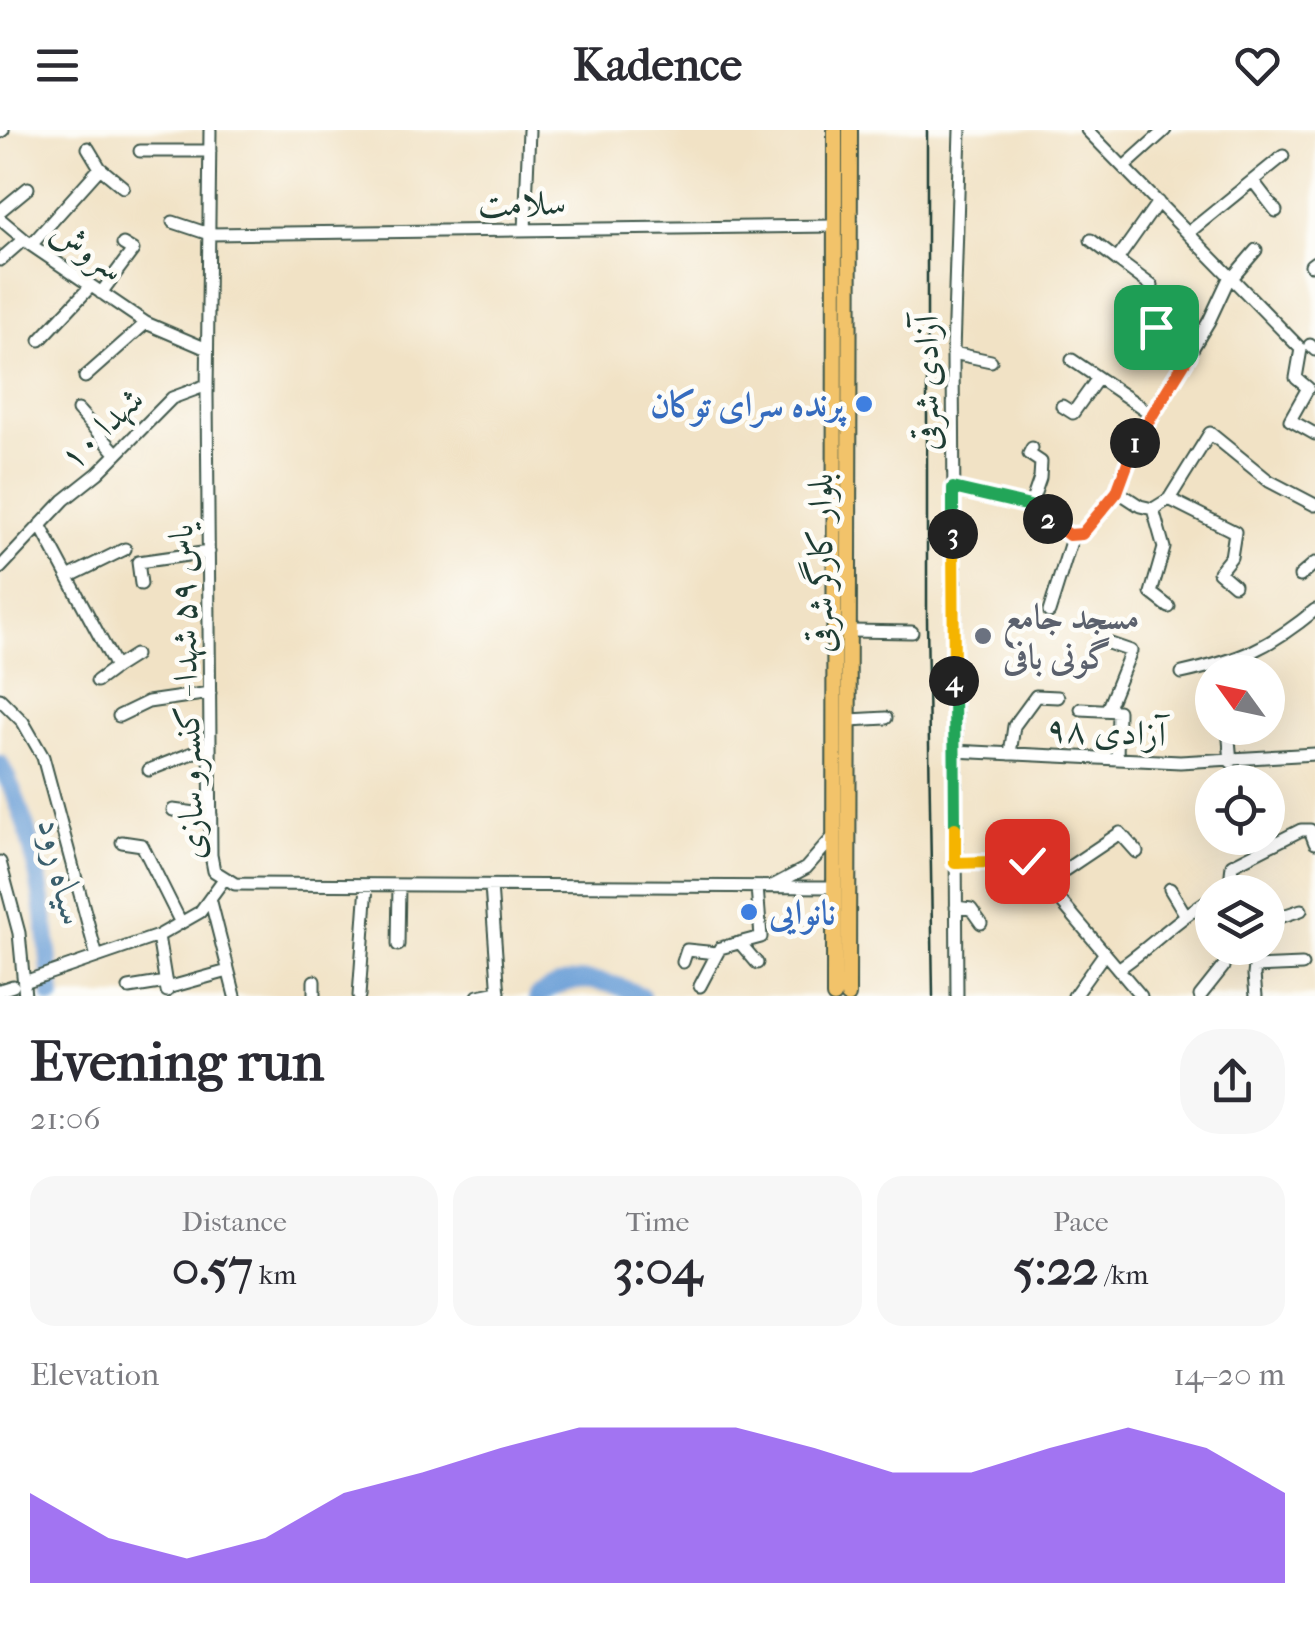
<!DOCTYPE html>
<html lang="en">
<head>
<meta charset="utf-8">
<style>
  :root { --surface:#fff; --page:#f7f7f7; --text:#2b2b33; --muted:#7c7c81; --accent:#7c3aed }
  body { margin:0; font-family:"IM FELL French Canon",Amiri,serif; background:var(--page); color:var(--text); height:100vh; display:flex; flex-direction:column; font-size:38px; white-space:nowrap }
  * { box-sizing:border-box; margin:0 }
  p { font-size:32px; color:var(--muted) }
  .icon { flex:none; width:55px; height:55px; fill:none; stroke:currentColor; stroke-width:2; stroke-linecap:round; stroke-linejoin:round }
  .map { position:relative; height:866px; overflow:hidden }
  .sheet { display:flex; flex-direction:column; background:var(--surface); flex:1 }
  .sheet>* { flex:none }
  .needle { width:65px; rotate:303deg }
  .fabs { position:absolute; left:1195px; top:525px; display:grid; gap:20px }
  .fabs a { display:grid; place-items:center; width:90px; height:90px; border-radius:50%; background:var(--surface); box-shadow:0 10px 40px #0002; font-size:50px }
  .pin { position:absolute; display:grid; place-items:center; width:85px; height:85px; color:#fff; margin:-42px; border-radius:20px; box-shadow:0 5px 15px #0006 }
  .km { position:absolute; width:50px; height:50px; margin:-25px; border-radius:50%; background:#222; color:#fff; font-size:28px; line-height:50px; text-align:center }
  .round { display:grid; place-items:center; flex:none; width:105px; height:105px; border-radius:40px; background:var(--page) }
  .overview { display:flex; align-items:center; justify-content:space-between; height:170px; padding:0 30px }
  h1 { font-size:55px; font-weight:700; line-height:75px }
  .metrics { display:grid; grid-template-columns:repeat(3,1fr); gap:15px; height:170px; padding:10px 30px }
  .metrics div { display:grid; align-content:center; border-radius:25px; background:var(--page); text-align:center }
  .metrics b { font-size:50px; font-weight:700 }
  .metrics small { font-size:28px; font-weight:400 }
  .metrics p { font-size:28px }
  .chart { height:280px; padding:20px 30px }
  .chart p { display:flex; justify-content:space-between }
  .chart svg { width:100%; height:180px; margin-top:10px; fill:var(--accent); opacity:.7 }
  header { display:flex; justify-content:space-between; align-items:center; height:130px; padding:0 30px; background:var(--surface); font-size:45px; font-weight:700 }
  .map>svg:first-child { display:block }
</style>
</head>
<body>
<header><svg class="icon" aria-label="menu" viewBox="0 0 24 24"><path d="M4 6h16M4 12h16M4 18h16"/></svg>Kadence<svg class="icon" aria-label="heart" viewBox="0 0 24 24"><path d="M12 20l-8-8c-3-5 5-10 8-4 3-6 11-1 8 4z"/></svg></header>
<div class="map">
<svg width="1315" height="866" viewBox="0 0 1315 866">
  <rect width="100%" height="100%" fill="#fdfcf7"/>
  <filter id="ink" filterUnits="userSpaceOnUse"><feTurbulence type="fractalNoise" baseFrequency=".01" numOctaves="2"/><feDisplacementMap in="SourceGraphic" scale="20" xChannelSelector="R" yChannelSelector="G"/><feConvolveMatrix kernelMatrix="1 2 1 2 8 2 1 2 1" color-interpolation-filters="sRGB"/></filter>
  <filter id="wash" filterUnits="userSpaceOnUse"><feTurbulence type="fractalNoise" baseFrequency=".0048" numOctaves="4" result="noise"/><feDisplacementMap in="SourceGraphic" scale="40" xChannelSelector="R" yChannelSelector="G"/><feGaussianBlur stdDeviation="2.25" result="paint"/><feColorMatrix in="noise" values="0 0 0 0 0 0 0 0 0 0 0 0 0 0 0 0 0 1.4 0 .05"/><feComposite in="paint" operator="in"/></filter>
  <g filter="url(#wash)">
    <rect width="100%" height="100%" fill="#f1e2c5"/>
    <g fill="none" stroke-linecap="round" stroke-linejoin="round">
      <path stroke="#6b9fd7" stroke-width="18" d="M0,634C38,704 46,787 52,866
        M538,866C569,842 608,849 641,866"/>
    </g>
  </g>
  <g filter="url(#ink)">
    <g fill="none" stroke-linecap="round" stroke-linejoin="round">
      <defs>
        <path id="minor" d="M210,0L207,265L211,725L214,741L235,754L834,757
          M1087,0L1301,219
          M0,2L3,0
          M140,21H210
          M1124,37L1165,0
          M100,38L123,57
          M1253,51L1276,81
          M0,81L28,58
          M0,89L31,115L146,193L207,219
          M173,92L209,104L835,96
          M525,100L529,0
          M1188,103L1283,26
          M1091,110L1117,130L1158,72
          M31,115L100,38L88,18
          M0,130L24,109
          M1117,130L1152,156
          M1311,135L1315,132
          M1232,148L1256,120
          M101,163L133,120L123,114
          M1133,179L1189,225
          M1156,197L1170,172
          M40,210L91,156
          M1310,215L1315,220
          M1301,219L1296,248L1308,258L1290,290L1315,304
          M953,223L991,231
          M1072,230L1153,285
          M85,247L146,193
          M1062,276L1073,283L1098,248
          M78,280L117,324
          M953,359L1030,377L1069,405L1081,404L1117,361L1131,320L1209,191L1230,146
          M1117,361L1140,376L1153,379L1169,369L1210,303L1269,351L1315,375
          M1169,369L1235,402L1231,427L1219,442L1234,455
          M1030,377L1040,348L1041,332L1029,324L1032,318
          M1153,379L1164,418L1151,463L1169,477
          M40,395L116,537L97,551
          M0,438L64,370L98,343L172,268L207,255
          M1300,446L1315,433
          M68,447L125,419
          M141,454L138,432L209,422
          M1049,482L1073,405
          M850,501L912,502
          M116,537L135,525
          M1182,543C1240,530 1269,518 1315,480
          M0,569L23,592L43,627L97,827
          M1081,579L1118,581L1117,629
          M1107,580L1131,521L1108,513
          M119,586L148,572L210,563
          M850,590L886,588
          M1228,598L1231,632
          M954,621L1180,632L1315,624
          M1010,624L1014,596L1036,566L1058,567
          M149,640L210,616
          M173,680L211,685
          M122,712L142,715L181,793
          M0,732L19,803L25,866
          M955,733L1027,731L1141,866
          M1047,752L1120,703L1137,722
          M774,755L806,738L835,705
          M491,756L499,866
          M1170,759L1185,784
          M1229,762L1232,735L1301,700H1310L1315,713
          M210,768L235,866
          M956,777L971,779L981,793
          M1268,791L1301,780
          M158,806L167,861
          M740,813L757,833
          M398,815L399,755
          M683,832L687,820L717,823
          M1255,837L1302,835
          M1118,839C1151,817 1177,788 1212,768
          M24,852L158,806L200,782L224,749
          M700,856L720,818L761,807L757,757
          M129,858L166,852
          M167,858L228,841
          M0,860L13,856
          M314,866V851
          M359,866L367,755
          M478,866L499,862
          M957,866L953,223L960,0
          M1074,866L1104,824
          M1200,866L1223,837
          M1256,866L1254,845L1257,818"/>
        <path id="major" d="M834,866L835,0
          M848,866L850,0"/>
      </defs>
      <use href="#minor" stroke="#3e564a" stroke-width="15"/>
      <use href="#major" stroke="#3e564a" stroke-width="18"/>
      <use href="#minor" stroke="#fff" stroke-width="11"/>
      <use href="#major" stroke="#f2c36a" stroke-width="14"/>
      <path stroke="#1f3d34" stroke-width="2.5" d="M927,0V489L933,866"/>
    </g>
  </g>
  <g fill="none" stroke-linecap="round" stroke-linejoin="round" filter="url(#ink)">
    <defs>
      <path id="split-1" d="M1135,313L1189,225L1156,197"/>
      <path id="split-2" d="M1048,389L1069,405L1082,404L1117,362L1135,313"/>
      <path id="split-3" d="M953,404V358L1030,376L1048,389"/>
      <path id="split-4" d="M953,404L954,551"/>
      <path id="split-5" d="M954,551L955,698"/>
      <path id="split-6" d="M955,698V733L1027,731"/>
    </defs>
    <use href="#split-1" stroke="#fff" stroke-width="20"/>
    <use href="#split-2" stroke="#fff" stroke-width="20"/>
    <use href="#split-3" stroke="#fff" stroke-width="20"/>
    <use href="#split-4" stroke="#fff" stroke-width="20"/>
    <use href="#split-5" stroke="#fff" stroke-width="20"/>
    <use href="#split-6" stroke="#fff" stroke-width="20"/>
    <use href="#split-1" stroke="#f0652b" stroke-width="12"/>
    <use href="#split-2" stroke="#f0652b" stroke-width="12"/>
    <use href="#split-3" stroke="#22a559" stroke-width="12"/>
    <use href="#split-4" stroke="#f5b400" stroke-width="12"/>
    <use href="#split-5" stroke="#22a559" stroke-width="12"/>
    <use href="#split-6" stroke="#f5b400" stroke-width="12"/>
  </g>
  <g fill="#3f7fe0" stroke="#fdfcf7" stroke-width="4">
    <circle cx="864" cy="274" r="10"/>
    <circle cx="749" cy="782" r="10"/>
  </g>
  <circle fill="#6b7280" stroke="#fdfcf7" stroke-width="4" cx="983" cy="506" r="10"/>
  <g text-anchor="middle" stroke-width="9" stroke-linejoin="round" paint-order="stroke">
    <g font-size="35" fill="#1f3d34" stroke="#fdfcf7">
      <text transform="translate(522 73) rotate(-1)" y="12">سلامت</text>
      <text transform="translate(88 120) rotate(35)" y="12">سروش</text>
      <text transform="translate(926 253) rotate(-90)" y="12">آزادی شرقی</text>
      <text transform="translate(101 298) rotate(-44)" y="12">شهدا ۱۰</text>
      <text transform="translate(820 433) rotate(-90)" y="12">بلوار کارگر شرقی</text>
      <text transform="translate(186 562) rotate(-92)" y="12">یاس ۵۹ شهدا - کنسرو سازی</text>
      <text transform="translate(1106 601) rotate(3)" y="12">آزادی ۹۸</text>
    </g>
    <g font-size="35" font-weight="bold" fill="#366cbe" stroke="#fdfcf7" text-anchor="end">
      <text x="844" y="286">پرنده سرای توکان</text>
      <text x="769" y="794" text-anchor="start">نانوایی</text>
    </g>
    <g font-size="35" font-weight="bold" fill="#5b616d" stroke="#fdfcf7" text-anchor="start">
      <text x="1003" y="498">مسجد جامع<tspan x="1003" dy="40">گونی بافی</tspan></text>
    </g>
    <g font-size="38" font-style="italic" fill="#3a5f6d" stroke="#fdfcf7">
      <text transform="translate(63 742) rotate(77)" y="13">سیاه رود</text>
    </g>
  </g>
</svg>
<div class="fabs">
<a><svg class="needle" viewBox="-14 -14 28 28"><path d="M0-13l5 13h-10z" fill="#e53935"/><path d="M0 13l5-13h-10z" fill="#7c7c81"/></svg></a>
<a><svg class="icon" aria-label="locate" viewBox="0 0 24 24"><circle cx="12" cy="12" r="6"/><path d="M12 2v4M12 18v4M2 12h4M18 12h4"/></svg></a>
<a><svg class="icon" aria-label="layers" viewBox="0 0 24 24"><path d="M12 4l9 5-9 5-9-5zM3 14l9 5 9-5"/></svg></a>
</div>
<div class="pin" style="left:1156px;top:197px;background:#1e9e55"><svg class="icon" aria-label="arrive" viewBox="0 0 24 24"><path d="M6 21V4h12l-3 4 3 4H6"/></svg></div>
<div class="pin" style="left:1027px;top:731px;background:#d93025"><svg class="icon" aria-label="check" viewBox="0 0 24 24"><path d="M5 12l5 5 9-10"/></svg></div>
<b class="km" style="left:1135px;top:313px">1</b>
<b class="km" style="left:1048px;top:389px">2</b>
<b class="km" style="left:953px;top:404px">3</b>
<b class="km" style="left:954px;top:551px">4</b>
</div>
<section class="sheet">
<div class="overview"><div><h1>Evening run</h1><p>21:06</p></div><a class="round"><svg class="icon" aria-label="share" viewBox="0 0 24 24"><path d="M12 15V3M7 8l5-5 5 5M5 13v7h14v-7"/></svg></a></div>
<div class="metrics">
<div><p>Distance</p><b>0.57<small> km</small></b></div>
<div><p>Time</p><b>3:04</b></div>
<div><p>Pace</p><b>5:22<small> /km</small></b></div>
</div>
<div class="chart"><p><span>Elevation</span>14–20 m</p>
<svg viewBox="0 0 160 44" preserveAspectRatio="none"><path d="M0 44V22L10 33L20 38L30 33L40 22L50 17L60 11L70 6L80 6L90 6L100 11L110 17L120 17L130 11L140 6L150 11L160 22V44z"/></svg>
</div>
</section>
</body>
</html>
